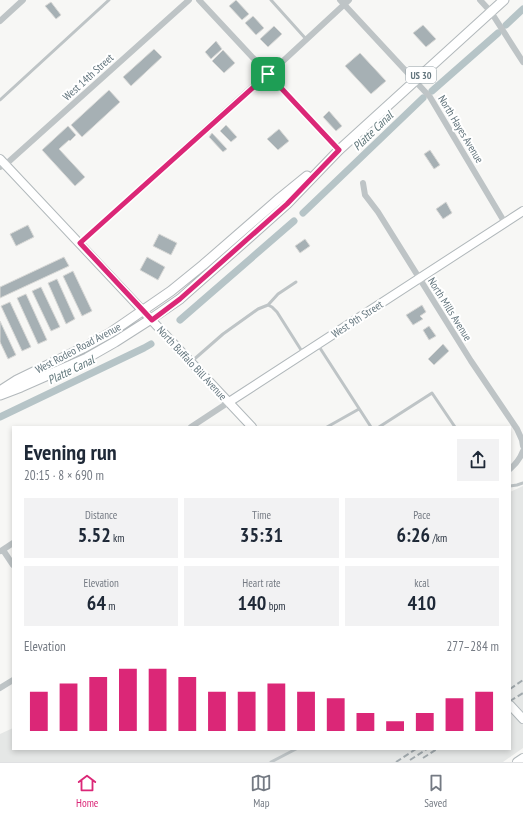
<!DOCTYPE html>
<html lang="en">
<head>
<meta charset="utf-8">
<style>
  :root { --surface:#fff; --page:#f2f2f3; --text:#1f2937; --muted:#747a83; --line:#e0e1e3; --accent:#db2777 }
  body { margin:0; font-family:"PT Sans Narrow",sans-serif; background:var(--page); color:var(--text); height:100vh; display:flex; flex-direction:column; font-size:15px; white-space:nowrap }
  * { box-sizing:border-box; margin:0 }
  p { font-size:13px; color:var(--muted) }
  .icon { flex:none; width:22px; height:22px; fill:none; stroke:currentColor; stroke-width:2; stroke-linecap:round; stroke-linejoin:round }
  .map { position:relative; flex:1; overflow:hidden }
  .panel { position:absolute; left:12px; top:426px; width:499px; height:324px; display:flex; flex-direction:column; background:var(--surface); border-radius:0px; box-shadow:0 2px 6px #0003 }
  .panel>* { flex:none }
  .pin { position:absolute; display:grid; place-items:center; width:34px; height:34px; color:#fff; margin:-17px; border-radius:8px; box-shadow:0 2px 6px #0006 }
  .round { display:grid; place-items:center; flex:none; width:42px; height:42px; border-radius:0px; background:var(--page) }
  .overview { display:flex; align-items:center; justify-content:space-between; height:68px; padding:0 12px }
  h1 { font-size:22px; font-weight:800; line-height:30px }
  .stats { display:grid; grid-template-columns:repeat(3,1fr); gap:6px; height:68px; padding:4px 12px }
  .stats div { display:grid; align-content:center; border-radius:0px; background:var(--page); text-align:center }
  .stats b { font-size:20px; font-weight:800 }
  .stats small { font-size:11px; font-weight:400 }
  .stats p { font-size:11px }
  .chart { height:112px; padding:8px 12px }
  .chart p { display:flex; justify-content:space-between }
  .chart svg { width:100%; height:72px; margin-top:4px; stroke:var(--accent); stroke-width:6 }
  .tab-bar { display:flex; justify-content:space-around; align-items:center; height:56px; border-top:1px solid var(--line); background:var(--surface); font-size:11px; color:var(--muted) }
  .tab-bar a { display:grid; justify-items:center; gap:2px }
  .tab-bar .active { color:var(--accent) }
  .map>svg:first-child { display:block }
</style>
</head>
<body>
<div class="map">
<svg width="523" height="762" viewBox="0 0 523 762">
  <rect width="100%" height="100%" fill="#f7f7f5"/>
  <path fill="#e5e7e6" d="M523,486V748L503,762H0V734L13,728V749H510V492Z"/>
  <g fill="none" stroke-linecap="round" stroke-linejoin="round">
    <path stroke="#b6c4c7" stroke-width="7" d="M506,25L523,9
      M432,91L498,33
      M303,213L423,98
      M180,320L294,221
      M0,417L144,348L151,344"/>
  </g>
  <path fill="#a6b0b4" stroke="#d9d9d7" d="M236,0L249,14L242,20L229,6Z
    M51,2L61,15L56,19L45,6Z
    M253,16L264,28L256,35L245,23Z
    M423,25L436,39L426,47L413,33Z
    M274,26L282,34L268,47L260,39Z
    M216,41L222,49L211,59L205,52Z
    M154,49L162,57L131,86L123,77Z
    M223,50L235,63L224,73L212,61Z
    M360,53L386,81L371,94L345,66Z
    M109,90L120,102L82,137L71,125Z
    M329,111L342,126L336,131L323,117Z
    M226,125L237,137L231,142L220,131Z
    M68,126L76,135L70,141L69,140L59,149L85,177L75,186L42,150Z
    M279,129L289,141L278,150L267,139Z
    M212,133L227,149L223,152L209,137Z
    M430,150L440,165L434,169L424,154Z
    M446,202L452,213L443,219L436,209Z
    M28,225L34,237L16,246L10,234Z
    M159,234L177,243L171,255L153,246Z
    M305,239L310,246L300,253L295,246Z
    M64,257L69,266L0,298V287Z
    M147,257L165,267L158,280L140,270Z
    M73,271L92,311L82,316L63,276Z
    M57,279L75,319L66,324L48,283Z
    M41,287L60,327L51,331L32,291Z
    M26,294L47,340L38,344L17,298Z
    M10,302L31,347L22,351L1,306Z
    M422,305L426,312L420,316L423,319L413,325L406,315Z
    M0,321L16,355L8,359L0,342Z
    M429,326L436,336L429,340L423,330Z
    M443,344L449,351L434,365L428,359Z"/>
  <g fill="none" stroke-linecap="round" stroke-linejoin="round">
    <defs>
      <path id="secondary" d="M0,159L252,427
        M229,402L523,211
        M510,705L523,719
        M517,762L523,758"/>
      <path id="primary" d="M3,389L17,380L83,348L110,333L171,291L203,265L280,198L307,176
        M0,395L21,387L87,358L115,342L151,319L180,299L287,204L339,150L504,0"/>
    </defs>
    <use href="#secondary" stroke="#b1b8bb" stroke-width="10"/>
    <use href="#primary" stroke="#b2b8bb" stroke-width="11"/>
    <path stroke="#bec4c6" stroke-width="3" d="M271,0L306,39
      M0,100L109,0
      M268,305L272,307L277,312L303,353
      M318,345L371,427
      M191,362L223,334L258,309L268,305L278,294L296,282
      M327,427L359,409
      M379,427L432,393L455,427
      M510,486L517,485L523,483
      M271,762L296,749"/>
    <path stroke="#bec4c6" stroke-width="6" d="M199,0L339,150
      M340,0L430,97L505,223
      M480,0L491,12L523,62
      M0,21L23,0
      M0,167L5,165L189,0
      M363,183L365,195L378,212L471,361L517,429L522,440L523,446
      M80,243L253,86L282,62L349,0
      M191,427L229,402
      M510,469C516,464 520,459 523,451
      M3,550L13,565
      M1,551L13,543
      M0,688L13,680"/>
    <use href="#secondary" stroke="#fff" stroke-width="8"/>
    <use href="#primary" stroke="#fff" stroke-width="9"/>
    <path stroke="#a0a8ac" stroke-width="2" stroke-dasharray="6 3" stroke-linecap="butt" d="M510,689L523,680
      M510,701L523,693
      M423,758L437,749
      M410,760L427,749
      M396,762L416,749"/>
  </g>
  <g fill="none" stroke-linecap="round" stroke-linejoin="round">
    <defs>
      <path id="route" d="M268,74L339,150L287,204L180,299L152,320L80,243Z"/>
    </defs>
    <use href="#route" stroke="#fff" stroke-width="8"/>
    <use href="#route" stroke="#db2777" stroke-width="5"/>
  </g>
  <g text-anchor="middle" stroke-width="4" stroke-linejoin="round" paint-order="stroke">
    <rect fill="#fff" stroke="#929fa5" stroke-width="1" x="406" y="67" width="30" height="16" rx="3"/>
    <g font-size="10" font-weight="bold" fill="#64767e">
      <text x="421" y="79">US 30</text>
    </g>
    <g font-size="11" fill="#64767e" stroke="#fff">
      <text transform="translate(88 77) rotate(-42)" y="4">West 14th Street</text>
      <text transform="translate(461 129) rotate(59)" y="4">North Hayes Avenue</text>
      <text transform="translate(450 309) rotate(58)" y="4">North Mills Avenue</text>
      <text transform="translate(357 319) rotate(-33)" y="4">West 9th Street</text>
      <text transform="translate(78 348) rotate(-28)" y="4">West Rodeo Road Avenue</text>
      <text transform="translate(192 363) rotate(47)" y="4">North Buffalo Bill Avenue</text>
    </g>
    <g font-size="12" font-style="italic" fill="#5e7579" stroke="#fff">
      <text transform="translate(373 131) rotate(-44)" y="4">Platte Canal</text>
      <text transform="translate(71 370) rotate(-26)" y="4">Platte Canal</text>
    </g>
  </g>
</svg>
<div class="pin" style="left:268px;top:74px;background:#1e9e55"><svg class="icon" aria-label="arrive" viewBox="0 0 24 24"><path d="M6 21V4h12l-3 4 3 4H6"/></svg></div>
<section class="panel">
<div class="overview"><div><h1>Evening run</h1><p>20:15 · 8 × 690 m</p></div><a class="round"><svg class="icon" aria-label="share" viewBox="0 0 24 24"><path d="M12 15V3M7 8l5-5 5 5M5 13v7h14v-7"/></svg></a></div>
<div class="stats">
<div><p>Distance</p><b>5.52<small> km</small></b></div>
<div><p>Time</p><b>35:31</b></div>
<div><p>Pace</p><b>6:26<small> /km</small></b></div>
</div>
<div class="stats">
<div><p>Elevation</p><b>64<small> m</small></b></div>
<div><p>Heart rate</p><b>140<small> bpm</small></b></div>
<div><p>kcal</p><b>410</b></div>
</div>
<div class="chart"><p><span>Elevation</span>277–284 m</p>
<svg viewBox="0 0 160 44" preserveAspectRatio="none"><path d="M5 44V20M15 44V15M25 44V11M35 44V6M45 44V6M55 44V11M65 44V20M75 44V20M85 44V15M95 44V20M105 44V24M115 44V33M125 44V38M135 44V33M145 44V24M155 44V20"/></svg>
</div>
</section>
</div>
<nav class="tab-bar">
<a class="active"><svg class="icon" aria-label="home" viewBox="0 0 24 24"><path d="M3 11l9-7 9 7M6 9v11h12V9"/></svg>Home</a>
<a><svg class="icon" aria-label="map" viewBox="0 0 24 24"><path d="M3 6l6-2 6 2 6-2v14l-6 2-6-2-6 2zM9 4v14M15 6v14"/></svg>Map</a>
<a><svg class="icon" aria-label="saved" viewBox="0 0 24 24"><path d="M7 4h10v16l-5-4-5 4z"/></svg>Saved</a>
</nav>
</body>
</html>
